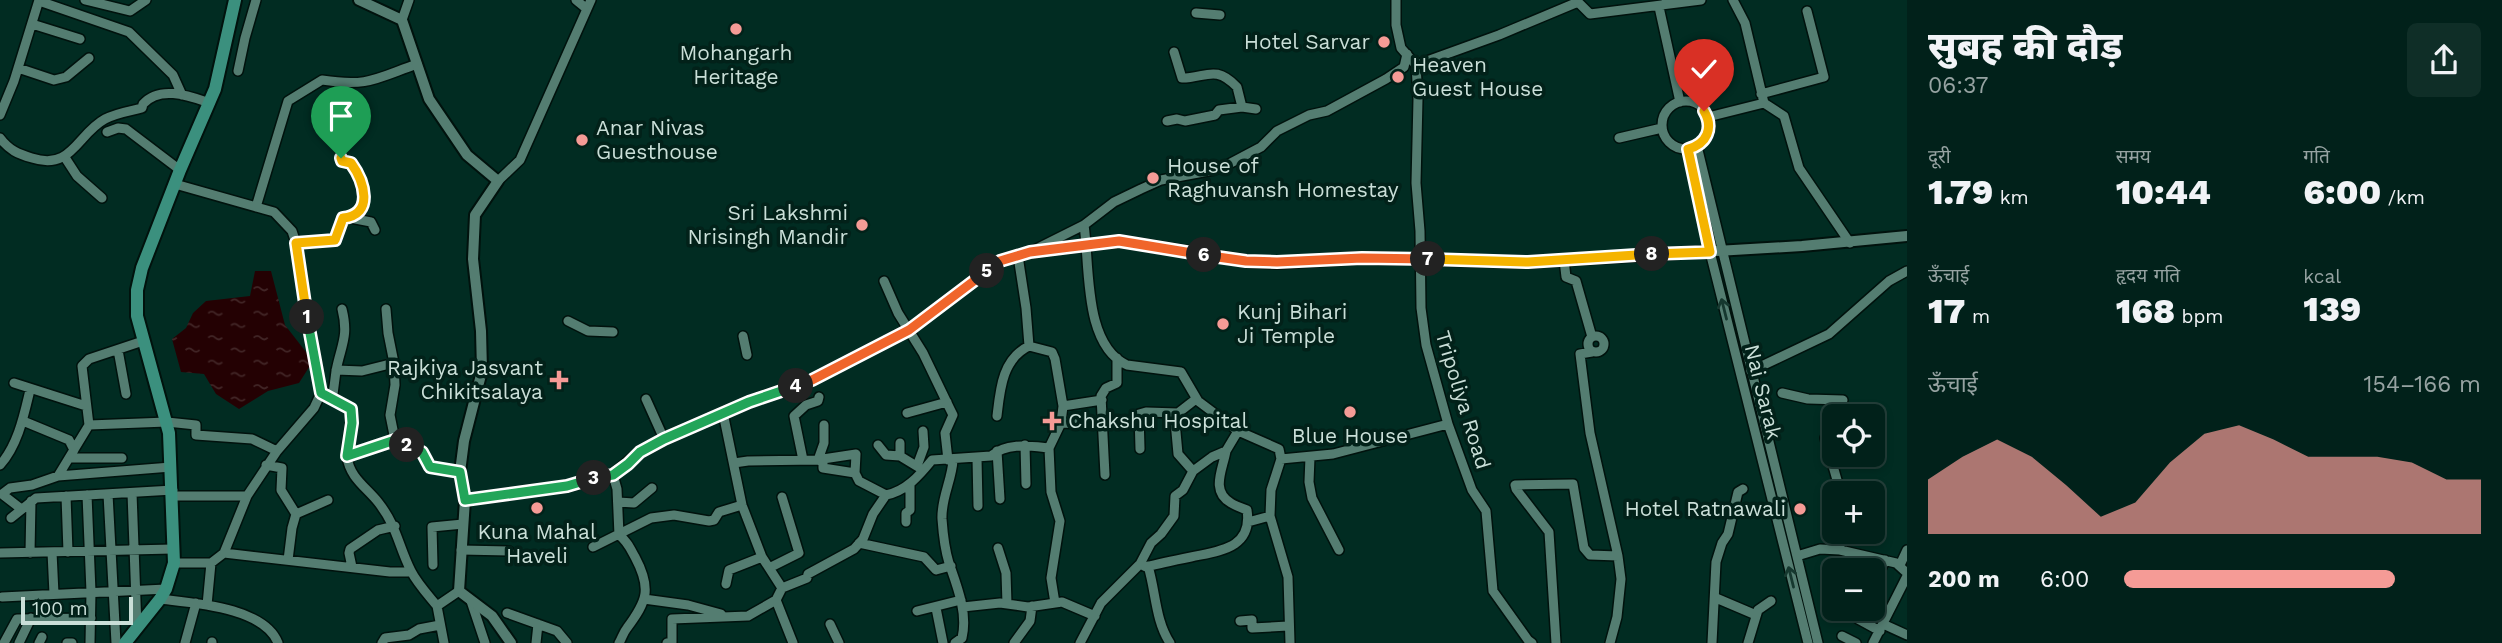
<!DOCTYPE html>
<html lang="hi">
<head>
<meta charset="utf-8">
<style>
  :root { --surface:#01211a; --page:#0f2e27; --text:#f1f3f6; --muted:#96a3a2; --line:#233e39; --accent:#f59b96 }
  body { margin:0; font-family:"Work Sans","Noto Sans Devanagari",sans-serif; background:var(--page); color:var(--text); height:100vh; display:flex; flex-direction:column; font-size:26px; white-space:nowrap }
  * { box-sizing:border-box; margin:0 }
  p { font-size:23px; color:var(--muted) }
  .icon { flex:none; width:38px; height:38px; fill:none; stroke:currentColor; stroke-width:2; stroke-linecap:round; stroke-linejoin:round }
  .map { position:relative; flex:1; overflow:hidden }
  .sheet { display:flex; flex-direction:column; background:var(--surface); width:595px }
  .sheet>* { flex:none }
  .tools { position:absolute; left:1822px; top:404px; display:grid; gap:14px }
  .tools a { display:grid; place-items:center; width:63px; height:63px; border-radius:10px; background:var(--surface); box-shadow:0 4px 10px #0003,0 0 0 2px var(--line); font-size:35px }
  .scale { position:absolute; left:21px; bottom:18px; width:112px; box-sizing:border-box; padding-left:7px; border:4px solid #cadfd8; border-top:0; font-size:19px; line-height:24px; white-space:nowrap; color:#cadfd8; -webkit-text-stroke:5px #022119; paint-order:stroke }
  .pin { position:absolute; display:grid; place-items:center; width:60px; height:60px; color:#fff; margin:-72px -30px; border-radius:50% 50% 50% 0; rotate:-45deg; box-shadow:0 0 7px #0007 }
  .pin .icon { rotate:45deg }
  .km { position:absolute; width:35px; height:35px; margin:-18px; border-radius:50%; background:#222; color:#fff; font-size:19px; line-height:35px; text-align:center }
  .round { display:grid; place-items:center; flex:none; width:74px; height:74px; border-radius:10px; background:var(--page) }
  .summary { display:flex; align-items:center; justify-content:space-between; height:119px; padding:0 21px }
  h1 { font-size:38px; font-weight:800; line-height:52px }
  .metrics { display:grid; grid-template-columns:repeat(3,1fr); gap:10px; height:119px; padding:7px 21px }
  .metrics div { display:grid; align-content:center }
  .metrics b { font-size:35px; font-weight:800 }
  .metrics small { font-size:19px; font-weight:400 }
  .metrics p { font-size:19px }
  .chart { height:196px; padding:14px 21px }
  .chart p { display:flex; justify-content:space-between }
  .chart svg { width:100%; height:126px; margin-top:7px; fill:var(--accent); opacity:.7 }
  ul { padding:0 21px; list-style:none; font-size:23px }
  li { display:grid; grid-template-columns:112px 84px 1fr; align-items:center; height:52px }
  li i { height:18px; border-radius:9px; background:var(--accent) }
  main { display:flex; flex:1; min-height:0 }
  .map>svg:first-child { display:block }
</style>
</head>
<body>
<main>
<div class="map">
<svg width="1907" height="643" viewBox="0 0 1907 643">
  <defs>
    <pattern id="water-ripples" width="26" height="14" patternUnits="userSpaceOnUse" patternTransform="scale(1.75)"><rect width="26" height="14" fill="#240103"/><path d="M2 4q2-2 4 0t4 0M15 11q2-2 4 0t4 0" fill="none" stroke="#422627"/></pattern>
  </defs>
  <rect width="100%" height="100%" fill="#012c22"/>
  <path fill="url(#water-ripples)" d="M255,271H271L285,325L313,361L299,383L268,391L239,409L216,394L204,374L181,372L172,339L186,328L193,313L206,301L250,296Z"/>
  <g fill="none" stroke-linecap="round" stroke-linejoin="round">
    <defs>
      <path id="minor" d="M85,0L130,11L146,0
        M576,0L587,9
        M1396,0V25L1401,48L1416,65L1418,99L1416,183L1420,231L1421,308L1426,345L1448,424L1472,490L1486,511L1493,591L1528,640L1532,643
        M1733,0L1745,23L1764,103L1784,116L1799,168L1850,243
        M39,1L129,32L173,75L182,95
        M1664,4L1659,7L1680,102
        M1196,13L1220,15
        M402,20L409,0
        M32,24L80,39
        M1174,52L1182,78C1206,78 1215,64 1237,87L1242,107
        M1416,65L1499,35L1578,2L1590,14L1701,0
        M18,68L54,80L66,77L89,58
        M238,71L245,38L256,0
        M1761,94L1824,77L1807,11
        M1662 125a24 24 0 1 1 48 0a24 24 0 1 1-48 0Z
        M0,115L14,81L39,0
        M1708,117L1764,103
        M1167,121L1177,119L1185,121L1215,115L1219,110L1242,107L1256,109
        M107,132L118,128L126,129L180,170
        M341,132V158L342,161L351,163C362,179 372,204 352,218
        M0,138C9,150 18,154 32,158C72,171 77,134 105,119C116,113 130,111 142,108L143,104C160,85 189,96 210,103
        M1619,138L1662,128
        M1697,146L1818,643
        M1688,149L1710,252L1808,643
        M64,156L77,176L102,198
        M498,181L520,160L591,0
        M175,184L274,212L292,231L296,243L321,393L314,408L277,451L247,496
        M256,207L288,101L322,80C368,87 375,79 417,64
        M1084,225C1090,265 1083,345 1127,365L1181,372L1198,401L1238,431L1279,449L1281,459L1333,454L1448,424
        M296,243L335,240L341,220L345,217L371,222L375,230
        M1036,249L1084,225L1114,202L1141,189L1161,180L1214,170L1227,165L1261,147L1277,131L1309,115L1327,111L1386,79L1404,67L1407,54
        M1018,256L1026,308L1029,346L1052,352L1055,359L1063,406L1061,423L1049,448L1051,492L1060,521L1051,578L1055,603
        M1564,260L1566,277L1576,281L1592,337
        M884,281L898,313L923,353L950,409L953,415L945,433L948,460
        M386,309L388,333L394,363L395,385L390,415L395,440
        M568,321L588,331L613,332
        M1588 344a8 8 0 1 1 16 0a8 8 0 1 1-16 0Z
        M743,336L747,355
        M118,350L126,394
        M1592,352L1580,354L1590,433L1618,556L1621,579L1617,617L1610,643
        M336,370L362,371L394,363
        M1751,371L1829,334L1889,281L1907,271
        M14,383L86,406
        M1782,393L1808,399L1843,400
        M326,395L331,397L333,394C334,387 335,379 336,371C341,345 349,337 342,309
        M331,397L351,409C353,425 345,442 347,457C350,478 366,487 378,502C397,526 398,545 411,571C417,583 428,595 437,606L459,591
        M646,399L664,439
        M1063,406L1102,400
        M723,413L742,505L762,557L782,588L776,600L793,643
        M907,413L947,402
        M997,416C1000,390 1002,359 1029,346
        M23,421L69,440L74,450
        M1061,423L1104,425
        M89,425L167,422L196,425V435L252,439L277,451
        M1825,438L1841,494
        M900,443V456
        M878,445L886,455L900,456L923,470
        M1025,445L1026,484
        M1140,449L1139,414L1146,412L1178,413
        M997,451L1000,499
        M347,456L395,440L422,452L430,467L460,472
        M1310,457L1309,482L1312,498L1339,550
        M69,458H122
        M977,458L978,506
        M1281,459L1271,490L1270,516L1288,577L1290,643
        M803,460L794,416L806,405L818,401L819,397
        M818,460L824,443V425
        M953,460C952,480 941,498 942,519C943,533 945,550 949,563C957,586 968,613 962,638L955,643
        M823,462V459L856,454L855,473
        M734,463L748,461L818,460L823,462V468L855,473L859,481L886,495
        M0,465C18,445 24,415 30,390
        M266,465L282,468L281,490L296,514
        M917,466L924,447L923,431
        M1193,471L1178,454L1175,421L1178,413L1196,399
        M613,475L617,489L619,535C627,541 630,548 635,557C652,589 647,601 627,628C623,633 622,638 619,643
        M1105,475L1101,396L1106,388L1117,383V358
        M58,476L171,467
        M132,493L137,628
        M108,494L116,643
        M87,495L91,592L90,643
        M66,496L68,552
        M173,496H247L224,553
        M618,502L634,503L652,488
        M20,508L2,494L10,488L32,485L58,476L89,425L82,366L89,359L143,341
        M11,518L36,498L173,490
        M906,522V513L910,510V484
        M1248,522L1270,516
        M859,543L924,557L936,570L951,566
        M593,547L651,518L674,515L709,521L714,520L719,512L742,505
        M998,548L1006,573L1007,604
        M461,550L509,551
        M1840,550V532
        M52,552L54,594
        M0,553L173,549
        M30,553L31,501
        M1797,556L1820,549L1840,550L1896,563L1907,573
        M288,560L292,528L296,514L328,500
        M174,563H211L224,553L390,572H411
        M1140,564L1146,567C1161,563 1176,560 1191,557C1218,551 1253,549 1247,510C1242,508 1236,506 1231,503C1210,491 1223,469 1226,451
        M433,565L432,527L463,524
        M1900,565L1907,550
        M1148,566C1156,592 1155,620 1170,643
        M352,567L349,553L350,549L378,530L395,526
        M771,567L799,553L782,497
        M726,584L729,570L762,557
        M782,588L807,578L808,574L854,549L863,539L873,514L886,495C906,491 919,476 932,460L991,456C1007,442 1030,446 1049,448
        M1872,591L1885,560
        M1831,594L1834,595
        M2,597L166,589
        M1716,598L1756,615
        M160,599C193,603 264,607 278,643
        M644,599L688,605L721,614
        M471,601L485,643
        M207,605L211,563
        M437,606L444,643
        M963,607L1000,603L1028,607L1062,602L1095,616
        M936,608L943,643
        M1863,609L1858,619L1880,631
        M917,611L961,600
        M507,613L557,631L567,643
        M1240,621L1252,620V628L1288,626
        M830,624L839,643
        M1883,624L1907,635
        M1842,636L1856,643
        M4,643L17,619L91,618
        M19,643L31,618
        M39,643L42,637
        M67,643H72
        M185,643L196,603
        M212,643V642
        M382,643L385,638L409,635L419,629L440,625
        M536,643L538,624
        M667,643L672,642V619L748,616L776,600
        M1014,643L1030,621L1032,606
        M1080,643L1101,603L1140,564L1151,543L1161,534L1174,516L1175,496L1183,490L1193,471L1212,457L1226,451L1238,431
        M1556,643L1549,532L1516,489L1515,485L1573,484L1584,548L1590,555L1618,556
        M1712,643L1716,562L1722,543L1728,534L1738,492L1743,489
        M1748,643L1758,610L1771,601
        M1873,643L1907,576"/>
      <path id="tertiary" d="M359,0L402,20L429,99L467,155L498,181L475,215L473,259L481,331L482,371L464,441L460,472L465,500L459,591L492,616L511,643
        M465,500L567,486L613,475L640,452L664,439L749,402L812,380L909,330L1000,261L1030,252L1119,241L1246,261L1277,263L1362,258L1529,262L1802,246L1907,236"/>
      <path id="secondary" d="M125,643L160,599L166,589L174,563L169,433L137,316V290L142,268L180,170L215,89L235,0"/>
    </defs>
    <use href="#minor" stroke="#01120d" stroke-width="12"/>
    <use href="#tertiary" stroke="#01120d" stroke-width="14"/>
    <use href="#secondary" stroke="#01120d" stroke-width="16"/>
    <use href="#minor" stroke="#547d71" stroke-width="9"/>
    <use href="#tertiary" stroke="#547d71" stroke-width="10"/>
    <use href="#secondary" stroke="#3b907e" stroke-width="12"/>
  </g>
  <defs><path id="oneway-shaft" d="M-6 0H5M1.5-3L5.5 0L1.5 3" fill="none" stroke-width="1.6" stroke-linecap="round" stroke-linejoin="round" transform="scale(1.75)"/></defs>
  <g stroke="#16382f">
    <use href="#oneway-shaft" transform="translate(1724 309) rotate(-104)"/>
    <use href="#oneway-shaft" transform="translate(1791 577) rotate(-104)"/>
  </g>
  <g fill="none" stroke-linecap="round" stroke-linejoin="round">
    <defs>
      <path id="split-1" d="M307,317L296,243L335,240L343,218C375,215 364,181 351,163L342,161L341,158"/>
      <path id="split-2" d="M307,317L321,393L351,409L352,423L347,456L395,440L407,445"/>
      <path id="split-3" d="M407,445L422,452L430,467L460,472L465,500L567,486L594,478"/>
      <path id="split-4" d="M594,478L613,475L628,464L640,452L664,439L749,402L796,386"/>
      <path id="split-5" d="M796,386L812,380L909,330L987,271"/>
      <path id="split-6" d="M987,271L1000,261L1030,252L1119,241L1204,255"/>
      <path id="split-7" d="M1204,255L1246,261L1277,262L1362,258L1428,259"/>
      <path id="split-8" d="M1428,259L1528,262L1652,254"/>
      <path id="split-9" d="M1652,254L1710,252L1688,149C1707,144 1714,128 1704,111"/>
    </defs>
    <use href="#split-1" stroke="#fff" stroke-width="14"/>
    <use href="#split-2" stroke="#fff" stroke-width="14"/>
    <use href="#split-3" stroke="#fff" stroke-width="14"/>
    <use href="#split-4" stroke="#fff" stroke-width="14"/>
    <use href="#split-5" stroke="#fff" stroke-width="14"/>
    <use href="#split-6" stroke="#fff" stroke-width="14"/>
    <use href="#split-7" stroke="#fff" stroke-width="14"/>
    <use href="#split-8" stroke="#fff" stroke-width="14"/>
    <use href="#split-9" stroke="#fff" stroke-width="14"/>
    <use href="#split-1" stroke="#f5b400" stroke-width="9"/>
    <use href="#split-2" stroke="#22a559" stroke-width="9"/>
    <use href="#split-3" stroke="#22a559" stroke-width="9"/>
    <use href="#split-4" stroke="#22a559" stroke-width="9"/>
    <use href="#split-5" stroke="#f0652b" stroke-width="9"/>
    <use href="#split-6" stroke="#f0652b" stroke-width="9"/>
    <use href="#split-7" stroke="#f0652b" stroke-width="9"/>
    <use href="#split-8" stroke="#f5b400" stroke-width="9"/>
    <use href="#split-9" stroke="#f5b400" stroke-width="9"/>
  </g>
  <g fill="#f59b96" stroke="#022119" stroke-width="2.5">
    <circle cx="736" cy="29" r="7"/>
    <circle cx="1384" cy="42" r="7"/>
    <circle cx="1398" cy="77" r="7"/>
    <circle cx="582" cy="140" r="7"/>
    <circle cx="1153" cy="178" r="7"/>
    <circle cx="862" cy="225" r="7"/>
    <circle cx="1223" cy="324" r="7"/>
    <path d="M555.5 369.5h7v7h7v7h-7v7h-7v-7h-7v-7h7z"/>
    <circle cx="1350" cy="412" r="7"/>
    <path d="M1048.5 410.5h7v7h7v7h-7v7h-7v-7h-7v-7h7z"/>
    <circle cx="537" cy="508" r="7"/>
    <circle cx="1800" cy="509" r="7"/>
  </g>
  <g text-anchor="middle" stroke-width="7" stroke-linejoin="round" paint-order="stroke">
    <g font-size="21" fill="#cadfd8" stroke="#022119" text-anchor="start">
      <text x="1370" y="49" text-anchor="end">Hotel Sarvar</text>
      <text x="736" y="60" text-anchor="middle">Mohangarh<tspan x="736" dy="24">Heritage</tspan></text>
      <text x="1412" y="72">Heaven<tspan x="1412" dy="24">Guest House</tspan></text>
      <text x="596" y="135">Anar Nivas<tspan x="596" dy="24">Guesthouse</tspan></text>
      <text x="1167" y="173">House of<tspan x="1167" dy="24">Raghuvansh Homestay</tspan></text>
      <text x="848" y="220" text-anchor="end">Sri Lakshmi<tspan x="848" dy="24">Nrisingh Mandir</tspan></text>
      <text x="1237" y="319">Kunj Bihari<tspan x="1237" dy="24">Ji Temple</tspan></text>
      <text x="543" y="375" text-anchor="end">Rajkiya Jasvant<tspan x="543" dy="24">Chikitsalaya</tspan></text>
      <text x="1068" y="428">Chakshu Hospital</text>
      <text x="1350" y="443" text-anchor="middle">Blue House</text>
      <text x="1786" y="516" text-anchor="end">Hotel Ratnawali</text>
      <text x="537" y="539" text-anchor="middle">Kuna Mahal<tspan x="537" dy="24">Haveli</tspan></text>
    </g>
    <g font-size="21" fill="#cadfd8" stroke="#022119">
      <text transform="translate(1763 392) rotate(76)" y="7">Nai Sarak</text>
      <text transform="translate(1463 400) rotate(73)" y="7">Tripoliya Road</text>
    </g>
  </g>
</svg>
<div class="tools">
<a><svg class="icon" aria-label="locate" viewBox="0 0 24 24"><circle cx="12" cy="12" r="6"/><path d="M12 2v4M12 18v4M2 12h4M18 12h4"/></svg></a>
<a>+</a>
<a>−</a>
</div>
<div class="scale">100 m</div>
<div class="pin" style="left:341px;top:158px;background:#1e9e55"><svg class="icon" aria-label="arrive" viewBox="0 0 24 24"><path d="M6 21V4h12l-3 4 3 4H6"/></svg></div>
<div class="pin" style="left:1704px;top:111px;background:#d93025"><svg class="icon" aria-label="check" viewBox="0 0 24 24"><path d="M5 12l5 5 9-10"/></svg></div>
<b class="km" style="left:307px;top:317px">1</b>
<b class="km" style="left:407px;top:445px">2</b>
<b class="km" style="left:594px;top:478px">3</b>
<b class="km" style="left:796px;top:386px">4</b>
<b class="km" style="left:987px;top:271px">5</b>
<b class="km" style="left:1204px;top:255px">6</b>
<b class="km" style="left:1428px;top:259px">7</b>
<b class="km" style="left:1652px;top:254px">8</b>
</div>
<section class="sheet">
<div class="summary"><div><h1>सुबह की दौड़</h1><p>06:37</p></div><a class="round"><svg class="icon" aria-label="share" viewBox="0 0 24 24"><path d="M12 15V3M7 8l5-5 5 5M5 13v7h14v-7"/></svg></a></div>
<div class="metrics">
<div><p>दूरी</p><b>1.79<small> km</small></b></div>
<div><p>समय</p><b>10:44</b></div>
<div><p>गति</p><b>6:00<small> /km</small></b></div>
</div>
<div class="metrics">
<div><p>ऊँचाई</p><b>17<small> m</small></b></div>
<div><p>हृदय गति</p><b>168<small> bpm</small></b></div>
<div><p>kcal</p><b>139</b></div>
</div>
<div class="chart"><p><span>ऊँचाई</span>154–166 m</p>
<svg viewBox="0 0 160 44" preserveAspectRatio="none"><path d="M0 44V25L10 17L20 11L30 17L40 27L50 38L60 33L70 19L80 9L90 6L100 11L110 17L120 17L130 17L140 19L150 25L160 25V44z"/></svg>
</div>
<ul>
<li><b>200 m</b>6:00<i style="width:76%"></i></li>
</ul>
</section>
</main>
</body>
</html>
